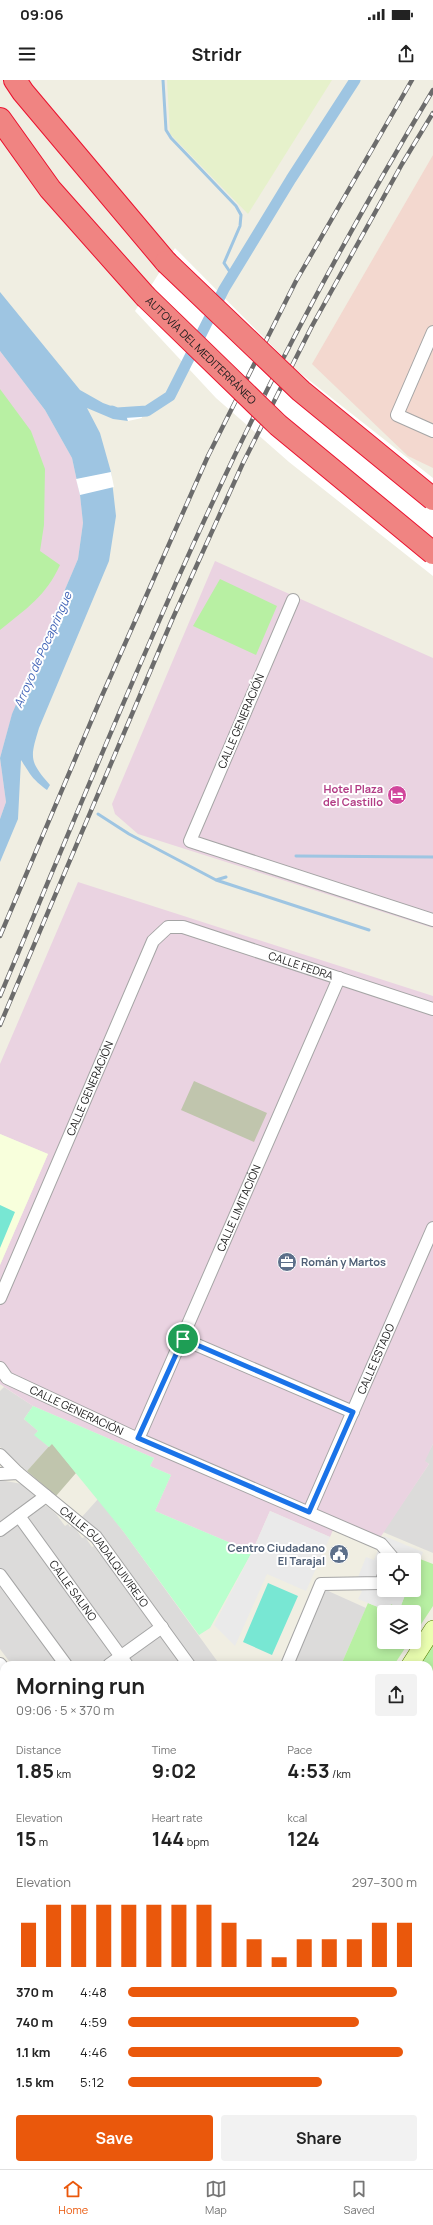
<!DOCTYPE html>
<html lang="en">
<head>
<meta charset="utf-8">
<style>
  :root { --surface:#fff; --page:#f2f2f2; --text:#222; --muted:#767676; --line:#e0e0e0; --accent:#ea580c }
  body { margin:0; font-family:Manrope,sans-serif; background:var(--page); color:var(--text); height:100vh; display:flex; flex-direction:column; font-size:15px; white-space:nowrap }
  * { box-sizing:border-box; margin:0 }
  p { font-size:13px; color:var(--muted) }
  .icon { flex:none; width:22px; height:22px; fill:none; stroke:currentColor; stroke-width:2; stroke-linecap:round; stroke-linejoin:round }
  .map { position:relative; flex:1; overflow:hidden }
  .panel { position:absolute; left:0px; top:1581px; width:433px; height:508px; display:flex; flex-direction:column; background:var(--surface); border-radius:12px 12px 0 0; box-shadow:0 2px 10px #0003 }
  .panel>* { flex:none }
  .fabs { position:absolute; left:377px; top:1473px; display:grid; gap:8px }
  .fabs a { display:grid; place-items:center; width:44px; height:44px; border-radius:4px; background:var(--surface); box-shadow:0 2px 10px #0003; font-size:20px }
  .pin { position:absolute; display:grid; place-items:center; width:34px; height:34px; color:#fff; margin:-17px; border:2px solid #fff; border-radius:50%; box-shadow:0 1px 4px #0007 }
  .round { display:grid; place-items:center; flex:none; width:42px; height:42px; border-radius:4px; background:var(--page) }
  .head { display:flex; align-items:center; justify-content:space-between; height:68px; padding:0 16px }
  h1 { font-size:22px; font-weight:700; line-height:30px }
  .metrics { display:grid; grid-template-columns:repeat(3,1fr); gap:6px; height:68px; padding:4px 16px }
  .metrics div { display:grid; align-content:center }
  .metrics b { font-size:20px; font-weight:700 }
  .metrics small { font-size:11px; font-weight:400 }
  .metrics p { font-size:11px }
  .chart { height:112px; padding:8px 16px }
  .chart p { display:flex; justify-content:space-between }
  .chart svg { width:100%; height:72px; margin-top:4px; stroke:var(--accent); stroke-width:6 }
  .button { display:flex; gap:8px; margin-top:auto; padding:8px 16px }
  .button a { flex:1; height:46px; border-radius:4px; background:var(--accent); color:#fff; font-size:16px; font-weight:700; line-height:46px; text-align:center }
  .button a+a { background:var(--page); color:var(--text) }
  ul { padding:0 16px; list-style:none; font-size:13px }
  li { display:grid; grid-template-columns:64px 48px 1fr; align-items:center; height:30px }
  li i { height:10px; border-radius:5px; background:var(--accent) }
  .status { display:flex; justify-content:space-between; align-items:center; height:28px; padding:0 20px; background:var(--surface); direction:ltr }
  .status svg { height:11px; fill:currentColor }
  header { display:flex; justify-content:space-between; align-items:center; height:52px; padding:0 16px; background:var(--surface); font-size:18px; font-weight:700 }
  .menu { display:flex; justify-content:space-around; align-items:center; height:56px; border-top:1px solid var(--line); background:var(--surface); font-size:11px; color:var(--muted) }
  .menu a { display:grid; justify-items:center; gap:2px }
  .menu .on { color:var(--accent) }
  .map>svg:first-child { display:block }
</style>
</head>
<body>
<div class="status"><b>09:06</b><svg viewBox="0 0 49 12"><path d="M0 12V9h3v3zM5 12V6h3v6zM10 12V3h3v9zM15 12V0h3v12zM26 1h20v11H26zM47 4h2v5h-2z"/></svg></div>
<header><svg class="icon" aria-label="menu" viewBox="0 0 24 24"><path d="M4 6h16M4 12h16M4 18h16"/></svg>Stridr<svg class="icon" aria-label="share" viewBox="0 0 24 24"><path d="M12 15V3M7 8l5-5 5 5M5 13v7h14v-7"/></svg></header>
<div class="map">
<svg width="433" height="2089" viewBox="0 0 433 2089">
  <rect width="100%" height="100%" fill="#f0eee2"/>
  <path fill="#dcdbda" d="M4,1307L33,1326L24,1339L38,1351L35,1355L49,1367L27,1391L0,1367V1311Z
    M433,1364V1473L383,1452L429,1384L424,1381Z
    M0,1400L22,1404L35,1416L0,1442Z
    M98,1419L123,1451L220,1585H196L106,1459L81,1438Z
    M44,1426H47L56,1434L65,1446L68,1444L70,1447L73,1445L82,1458L85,1457L92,1467L94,1466L100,1475L101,1474L183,1585H12L0,1569V1456Z
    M326,1510L366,1528L341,1585H293Z"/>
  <path fill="#f3d8cf" d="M433,75V388L408,376L312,284Z"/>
  <path fill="#ead3e1" d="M0,271L45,330L72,378L80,415L83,443L78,479L12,635L0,678L6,722L0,739Z
    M215,481L433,578V848L138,754L115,734L112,724Z
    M78,802L433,916V1364L425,1381L429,1384L374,1467L333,1450L330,1457L270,1431L252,1472L155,1431L171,1395L150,1386L154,1378L33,1326L0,1304V1185L48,1074L0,1054V984Z"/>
  <path fill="#f8ffdc" d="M0,1054L48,1074L0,1185Z"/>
  <path fill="#c0c5ad" d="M194,1001L267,1033L254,1062L181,1030Z
    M52,1363L76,1393L56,1416L27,1391Z"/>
  <path fill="#e6f1cb" d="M167,0H332L248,134L170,54Z"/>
  <path fill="#b8f0a3" d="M0,309L31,351L45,389L44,445L40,471L60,485C46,516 26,529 0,550Z
    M220,499L277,526L256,575L193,546Z
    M420,1479L433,1484V1526L414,1555V1532H384V1562H409L394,1585H341L368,1523L388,1531L391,1524L400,1528L407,1510H414V1494Z
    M433,1563V1630L429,1636V1585H418Z
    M0,1618L4,1623V1666L0,1661Z
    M433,1641V1733L429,1737V1647Z
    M0,1671L4,1676V1830L0,1820Z
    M433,1749V1984L429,1978V1753Z
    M0,1850L4,1861V1975L0,1977Z
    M4,1994V2085H91L93,2089H0V1998Z
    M429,2003L433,2009V2089H399L397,2085H429Z
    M103,2085H226L228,2089H105Z
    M277,2085H388L390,2089H277Z"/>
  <path fill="#baffce" d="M33,1326L154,1378L150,1386L171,1395L155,1431L252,1472L210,1548L199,1555L123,1451L52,1364L49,1367L34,1355L38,1351L24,1339Z"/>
  <path fill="#78e7d3" d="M0,1125L15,1132L0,1168Z
    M268,1503L298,1516L272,1575L243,1562Z"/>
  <path fill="#eaeaea" d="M270,1431L330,1457L306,1511L267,1494L235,1566L214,1545L252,1472Z
    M384,1456L423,1472L414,1494V1480H384V1510H407L400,1528L391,1524L388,1531L358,1519L362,1511L354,1507L366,1477L374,1480Z"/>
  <path fill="#9ec5e2" d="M0,212L80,310L103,323L125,331L128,341L113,339L87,328L100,353L111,392L116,436L109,481L39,648C30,678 29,681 50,705L47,710C31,698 31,695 21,680L18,739L0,782V739L6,722L0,678L12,634L78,479L83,443L80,415L72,378L45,330L0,271Z"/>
  <path fill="#fff" d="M175,168L295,289L433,398V496L289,382L216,318L135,231Z
    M140,328L142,338L128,341L125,331Z
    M111,392L114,407L80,415L76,399Z"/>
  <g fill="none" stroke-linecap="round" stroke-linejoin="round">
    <path stroke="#9ec5e2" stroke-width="3" d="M163,0L166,50L171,58L236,126L241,135L240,146L224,183L232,195
      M98,734L129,754L216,800L226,797
      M296,776L433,777
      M216,800L369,850"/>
    <path stroke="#9ec5e2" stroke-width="11" d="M112,331L117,333L147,331L170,316L224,209L291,99L355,0
      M0,1610L4,1615"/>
    <defs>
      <g id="minor">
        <path d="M433,252L397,335L433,351"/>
        <path d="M293,520L190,761L433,840"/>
        <path id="s1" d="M0,1218L153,861L168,847H183L433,929"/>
        <path d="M183,1259L353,1332"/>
        <path id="s2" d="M0,1288L7,1298L138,1359L381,1464L392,1477L391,1480"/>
        <path id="s3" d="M138,1359L339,898"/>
        <path d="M0,1375L18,1393"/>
        <path id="s4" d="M0,1394L18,1393L96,1457L189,1585"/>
        <path id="s5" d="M309,1432L433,1148"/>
        <path id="s6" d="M19,1436L127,1585"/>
        <path d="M0,1450L46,1416"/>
        <path d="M0,1495L66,1585"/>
        <path d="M0,1584L4,1589"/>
        <path d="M109,1585L162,1547"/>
        <path d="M287,1585L321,1504L381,1503L384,1495"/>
        <path d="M0,1838L4,1848"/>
        <path d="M98,2085L100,2089"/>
      </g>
      <path id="secondary" d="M410,1585L433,1549
        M268,2089V2085"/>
      <path id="motorway" d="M15,0L23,12L166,182
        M0,39L50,109L145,216"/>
    </defs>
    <use href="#minor" stroke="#a5a5a5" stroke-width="14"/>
    <use href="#secondary" stroke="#537900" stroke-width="18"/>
    <use href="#motorway" stroke="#eb122f" stroke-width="24"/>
    <use href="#minor" stroke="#fff" stroke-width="12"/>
    <use href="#secondary" stroke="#ebffb1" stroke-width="17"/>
    <use href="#motorway" stroke="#f08482" stroke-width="22"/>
    <defs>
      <path id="rail" d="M0,856L101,618L208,376L296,201L412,0
        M0,916C76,737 149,555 233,379C294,252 361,130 433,10
        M0,945L172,540L243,383L312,246L402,84L433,33"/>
    </defs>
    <use href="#rail" stroke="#6c6c6c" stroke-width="4.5"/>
    <use href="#rail" stroke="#fff" stroke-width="3" stroke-dasharray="9" stroke-linecap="butt"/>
    <defs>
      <g id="motorway-bridge">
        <path d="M166,182L301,311L433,419"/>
        <path id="s7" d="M145,216L278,345L433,473"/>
      </g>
    </defs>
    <use href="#motorway-bridge" stroke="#eb122f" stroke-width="24" stroke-linecap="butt"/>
    <use href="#motorway-bridge" stroke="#f08482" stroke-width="22"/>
  </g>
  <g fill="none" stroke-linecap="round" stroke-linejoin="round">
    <defs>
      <path id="route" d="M183,1259L353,1332L309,1432L138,1358Z"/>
    </defs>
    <use href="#route" stroke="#fff" stroke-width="8"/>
    <use href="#route" stroke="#1a73e8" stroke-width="5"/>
  </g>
  <defs>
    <symbol id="hotel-disc" viewBox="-11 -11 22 22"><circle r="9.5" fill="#d1479c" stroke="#fff"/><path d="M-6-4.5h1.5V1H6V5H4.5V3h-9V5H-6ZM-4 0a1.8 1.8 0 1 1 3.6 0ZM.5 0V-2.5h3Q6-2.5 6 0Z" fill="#fff"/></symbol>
    <symbol id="office-disc" viewBox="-11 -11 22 22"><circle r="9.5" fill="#5c6f8a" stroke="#fff"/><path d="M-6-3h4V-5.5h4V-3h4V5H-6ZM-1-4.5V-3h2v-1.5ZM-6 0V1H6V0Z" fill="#fff"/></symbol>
    <symbol id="civic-disc" viewBox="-11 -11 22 22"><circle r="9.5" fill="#5c6f8a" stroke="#fff"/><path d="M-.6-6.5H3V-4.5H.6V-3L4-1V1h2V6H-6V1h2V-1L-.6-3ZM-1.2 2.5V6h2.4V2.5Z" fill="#fff"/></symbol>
  </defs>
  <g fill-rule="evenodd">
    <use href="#hotel-disc" x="386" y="704" width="22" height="22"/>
    <use href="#office-disc" x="276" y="1171" width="22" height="22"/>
    <use href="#civic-disc" x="328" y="1463" width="22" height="22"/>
  </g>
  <g text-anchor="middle" stroke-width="4" stroke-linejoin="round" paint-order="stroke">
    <g font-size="11" fill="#1e1e1e" stroke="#fff">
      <text dy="4" stroke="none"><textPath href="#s7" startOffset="78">AUTOVÍA DEL MEDITERRÁNEO</textPath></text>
      <text transform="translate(241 641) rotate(-67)" y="4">CALLE GENERACIÓN</text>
      <text dy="4" stroke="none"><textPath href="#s1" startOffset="548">CALLE FEDRA</textPath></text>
      <text dy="4" stroke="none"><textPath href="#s1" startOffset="228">CALLE GENERACIÓN</textPath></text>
      <text dy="4" stroke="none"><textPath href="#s3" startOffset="252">CALLE LIMITACIÓN</textPath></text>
      <text dy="4" stroke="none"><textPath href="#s5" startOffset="167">CALLE ESTADO</textPath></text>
      <text dy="4" stroke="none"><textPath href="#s2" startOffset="89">CALLE GENERACIÓN</textPath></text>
      <text dy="4" stroke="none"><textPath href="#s4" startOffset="139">CALLE GUADALQUIVIREJO</textPath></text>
      <text dy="4" stroke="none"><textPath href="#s6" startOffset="92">CALLE SALINO</textPath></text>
    </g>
    <g font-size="11" font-weight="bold" fill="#b23c85" stroke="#fff" text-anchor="end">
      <text x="383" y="713">Hotel Plaza<tspan x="383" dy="13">del Castillo</tspan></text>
    </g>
    <g font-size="11" font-weight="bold" fill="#4e5e75" stroke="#fff" text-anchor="start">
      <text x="301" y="1186">Román y Martos</text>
      <text x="325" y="1472" text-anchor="end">Centro Ciudadano<tspan x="325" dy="13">El Tarajal</tspan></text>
    </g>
    <g font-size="12" font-style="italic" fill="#4063b7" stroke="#fff">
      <text transform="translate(43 570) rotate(-66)" y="4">Arroyo de Pocapringue</text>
    </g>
  </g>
</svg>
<div class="fabs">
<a><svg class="icon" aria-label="locate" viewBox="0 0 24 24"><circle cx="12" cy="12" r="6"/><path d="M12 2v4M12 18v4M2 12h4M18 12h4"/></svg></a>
<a><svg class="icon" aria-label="layers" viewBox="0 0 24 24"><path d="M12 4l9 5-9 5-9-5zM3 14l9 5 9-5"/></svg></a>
</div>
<div class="pin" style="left:183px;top:1259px;background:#1e9e55"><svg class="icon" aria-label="arrive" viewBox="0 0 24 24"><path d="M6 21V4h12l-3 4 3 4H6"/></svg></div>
<section class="panel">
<div class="head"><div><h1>Morning run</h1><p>09:06 · 5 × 370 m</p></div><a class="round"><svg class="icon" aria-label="share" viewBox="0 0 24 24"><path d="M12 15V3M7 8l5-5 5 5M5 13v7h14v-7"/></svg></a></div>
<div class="metrics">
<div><p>Distance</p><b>1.85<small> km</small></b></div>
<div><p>Time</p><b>9:02</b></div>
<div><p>Pace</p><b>4:53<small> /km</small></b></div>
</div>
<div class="metrics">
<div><p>Elevation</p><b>15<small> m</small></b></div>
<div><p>Heart rate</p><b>144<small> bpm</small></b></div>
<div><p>kcal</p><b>124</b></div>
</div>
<div class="chart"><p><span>Elevation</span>297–300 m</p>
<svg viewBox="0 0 160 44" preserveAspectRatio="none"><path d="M5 44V17M15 44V6M25 44V6M35 44V6M45 44V6M55 44V6M65 44V6M75 44V6M85 44V17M95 44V27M105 44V38M115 44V27M125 44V27M135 44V27M145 44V17M155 44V17"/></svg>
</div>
<ul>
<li><b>370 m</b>4:48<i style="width:93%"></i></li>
<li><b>740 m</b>4:59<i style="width:80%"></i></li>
<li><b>1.1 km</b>4:46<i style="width:95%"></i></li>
<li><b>1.5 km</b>5:12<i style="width:67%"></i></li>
</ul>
<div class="button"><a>Save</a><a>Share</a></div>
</section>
</div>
<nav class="menu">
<a class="on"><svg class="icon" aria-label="home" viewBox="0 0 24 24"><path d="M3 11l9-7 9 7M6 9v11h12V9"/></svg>Home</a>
<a><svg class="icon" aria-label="map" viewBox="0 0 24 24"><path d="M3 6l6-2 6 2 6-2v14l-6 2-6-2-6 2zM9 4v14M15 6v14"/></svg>Map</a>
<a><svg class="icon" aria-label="saved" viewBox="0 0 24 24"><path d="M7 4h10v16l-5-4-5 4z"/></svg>Saved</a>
</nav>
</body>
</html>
